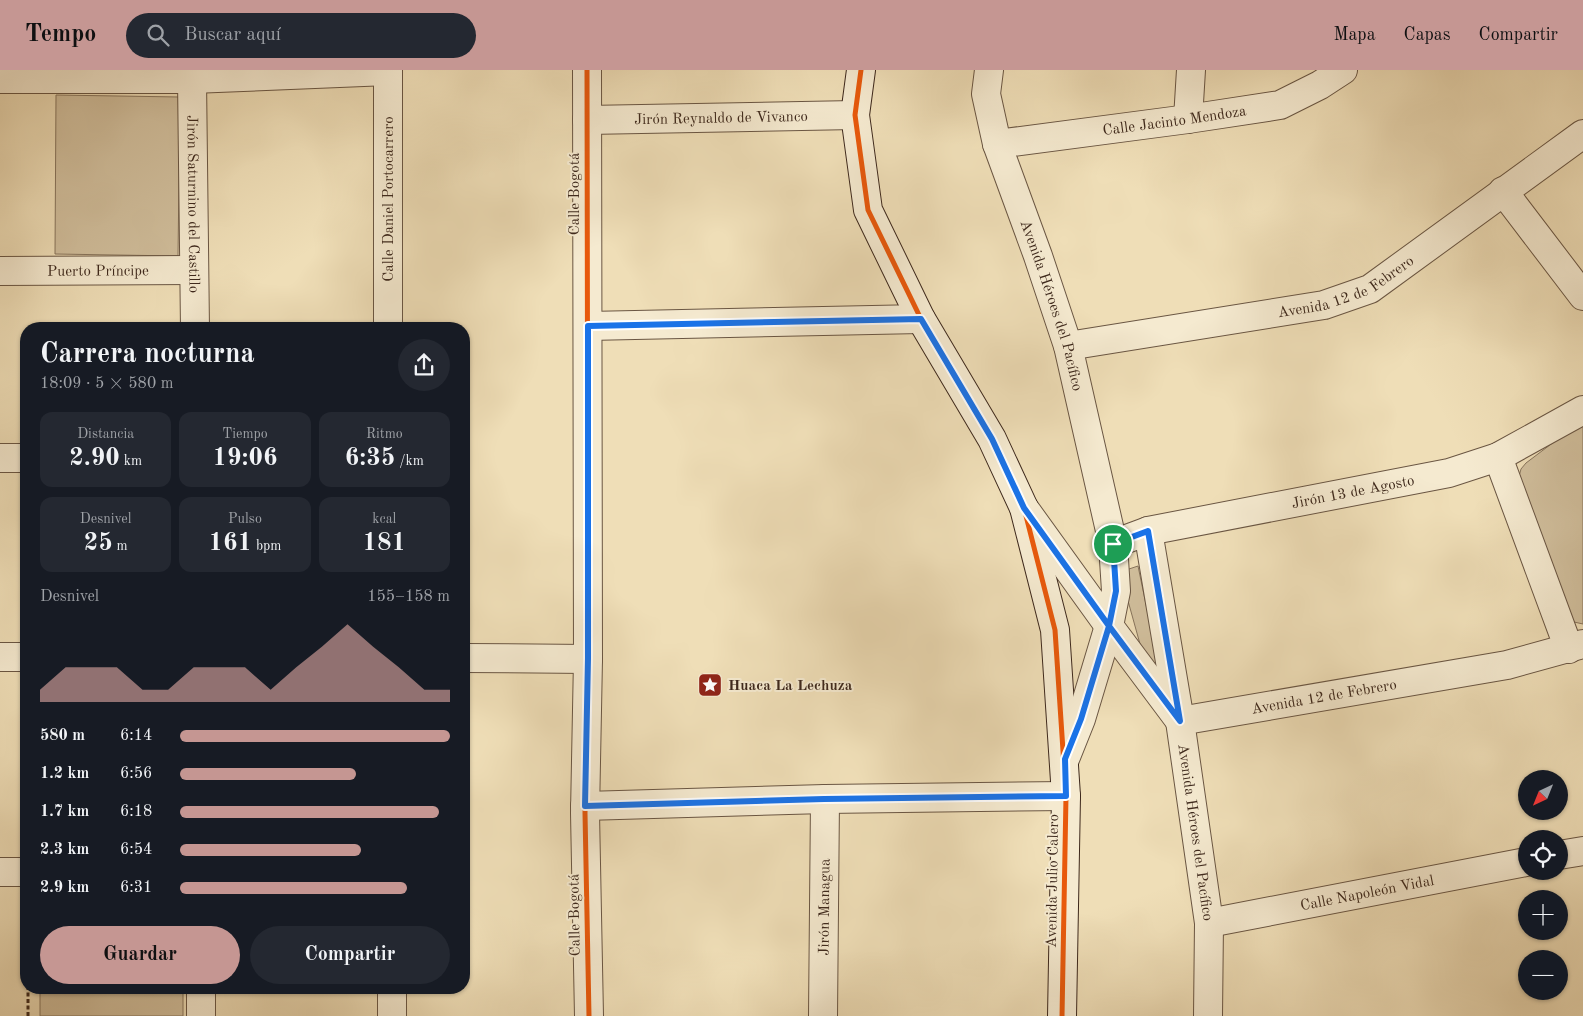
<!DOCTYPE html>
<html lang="es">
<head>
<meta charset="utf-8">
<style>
  :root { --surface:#171b24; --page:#242831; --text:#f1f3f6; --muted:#9ea1a6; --accent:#c59692 }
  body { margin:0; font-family:"Old Standard TT",serif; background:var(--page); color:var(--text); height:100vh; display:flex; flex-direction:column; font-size:19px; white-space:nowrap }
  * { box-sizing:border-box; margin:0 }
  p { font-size:16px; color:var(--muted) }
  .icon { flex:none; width:28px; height:28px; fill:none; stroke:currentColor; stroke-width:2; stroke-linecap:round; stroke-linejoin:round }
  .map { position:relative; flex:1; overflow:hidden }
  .sheet { position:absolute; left:20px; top:252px; width:450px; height:672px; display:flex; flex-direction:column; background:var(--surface); border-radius:20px; box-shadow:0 1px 4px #0004 }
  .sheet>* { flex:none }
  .needle { width:32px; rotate:223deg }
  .fabs { position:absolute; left:1518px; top:700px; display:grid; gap:10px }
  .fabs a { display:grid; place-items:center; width:50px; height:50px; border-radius:50%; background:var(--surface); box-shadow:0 1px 4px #0004; font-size:25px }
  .pin { position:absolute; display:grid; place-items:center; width:42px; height:42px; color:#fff; margin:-21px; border:2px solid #fff; border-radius:50%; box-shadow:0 1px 5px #0007 }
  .round { display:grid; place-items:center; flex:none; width:52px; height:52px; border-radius:26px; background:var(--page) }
  .head { display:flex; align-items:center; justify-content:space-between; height:85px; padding:0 20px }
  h1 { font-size:28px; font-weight:700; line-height:38px }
  .metrics { display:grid; grid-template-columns:repeat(3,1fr); gap:8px; height:85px; padding:5px 20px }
  .metrics div { display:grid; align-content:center; border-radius:12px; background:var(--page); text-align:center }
  .metrics b { font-size:25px; font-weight:700 }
  .metrics small { font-size:14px; font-weight:400 }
  .metrics p { font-size:14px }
  .chart { height:140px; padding:10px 20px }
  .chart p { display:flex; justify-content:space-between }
  .chart svg { width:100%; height:90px; margin-top:5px; fill:var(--accent); opacity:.7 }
  .cta { display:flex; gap:10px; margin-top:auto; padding:10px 20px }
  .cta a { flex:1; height:58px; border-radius:30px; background:var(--accent); color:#111; font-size:20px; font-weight:700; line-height:58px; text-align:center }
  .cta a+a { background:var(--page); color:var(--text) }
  ul { padding:0 20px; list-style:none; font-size:16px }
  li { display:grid; grid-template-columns:80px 60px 1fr; align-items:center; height:38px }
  li i { height:12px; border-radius:6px; background:var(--accent) }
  header { display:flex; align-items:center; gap:30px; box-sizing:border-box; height:70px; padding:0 25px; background:var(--accent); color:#111 }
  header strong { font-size:24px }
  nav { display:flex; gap:28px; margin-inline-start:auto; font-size:18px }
  .search { width:350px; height:45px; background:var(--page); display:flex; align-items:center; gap:12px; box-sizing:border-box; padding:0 18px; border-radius:28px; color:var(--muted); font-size:19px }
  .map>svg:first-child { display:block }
</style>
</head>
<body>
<header>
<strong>Tempo</strong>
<div class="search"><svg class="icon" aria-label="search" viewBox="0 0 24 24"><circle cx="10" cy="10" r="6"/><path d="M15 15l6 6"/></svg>Buscar aquí</div>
<nav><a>Mapa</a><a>Capas</a><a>Compartir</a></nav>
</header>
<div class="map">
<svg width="1583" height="946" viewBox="0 0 1583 946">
  <rect width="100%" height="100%" fill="#efdeb7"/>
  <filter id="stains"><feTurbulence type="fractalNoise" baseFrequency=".004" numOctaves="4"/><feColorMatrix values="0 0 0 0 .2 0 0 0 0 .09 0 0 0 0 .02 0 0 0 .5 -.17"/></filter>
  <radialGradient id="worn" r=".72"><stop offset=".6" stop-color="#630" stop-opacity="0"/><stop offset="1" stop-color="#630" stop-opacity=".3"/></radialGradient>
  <path fill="#d1bf9d" stroke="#87745c" d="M56,25L180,27L178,186L55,184Z
    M1583,350V554L1574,552L1566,543L1518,410L1521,399L1526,393Z
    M1138,496L1160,602L1145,592L1120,502Z
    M40,919H183V946H40Z"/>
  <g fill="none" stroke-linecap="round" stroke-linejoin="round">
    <defs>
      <g id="street">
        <path d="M388,0V259"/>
        <path d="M587,0L588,589L585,743L589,946"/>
        <path id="s1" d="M989,0L986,24L997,74L1038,186L1068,276L1113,474L1116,521L1109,556L1081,649L1065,689"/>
        <path d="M0,9H192L388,1"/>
        <path id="s2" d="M192,9L195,259"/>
        <path d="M1188,49L1191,0"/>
        <path id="s3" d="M587,50L855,45"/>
        <path id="s4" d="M997,74L1188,49L1280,35L1320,15L1343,0"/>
        <path d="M1503,121L1583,226"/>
        <path id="s5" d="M0,201L194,200"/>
        <path d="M588,256L921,249"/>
        <path id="s6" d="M1068,276L1324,235L1370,219L1583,64"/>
        <path d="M1498,387L1569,579"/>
        <path d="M0,388H26"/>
        <path id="s7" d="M1024,438L1109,556L1180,651L1507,595L1583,574"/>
        <path id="s8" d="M1148,461L1180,651L1209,853L1208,946"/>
        <path id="s9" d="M1113,474L1148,461L1449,403L1498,387L1583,340"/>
        <path d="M0,587H26"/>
        <path d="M464,588L588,589"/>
        <path d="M585,736L825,729L1066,726"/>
        <path d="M1559,785L1583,781"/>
        <path d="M0,802H26"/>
        <path id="s10" d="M1209,853L1526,792"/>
        <path d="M392,919V946"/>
        <path d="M201,946V919"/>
        <path id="s11" d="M823,946L825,729"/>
      </g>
      <path id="secondary" d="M861,0L855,45L868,140L921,249L992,369L1024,438L1055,560L1066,726L1062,946"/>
    </defs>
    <use href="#street" stroke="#6a5643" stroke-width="30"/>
    <use href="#secondary" stroke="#3d281c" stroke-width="30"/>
    <path stroke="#3d281c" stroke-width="3" stroke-dasharray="4 2.5" stroke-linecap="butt" d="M28,946V919"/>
    <use href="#street" stroke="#f5ead0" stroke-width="28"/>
    <use href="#secondary" stroke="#f5ead0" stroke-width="28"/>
    <defs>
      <path id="cycleway" d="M587,0L588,589L585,743L589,946
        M861,0L855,45L868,140L921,249L992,369L1024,438L1055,560L1066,726L1062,946"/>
    </defs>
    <use href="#cycleway" stroke="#f5ead0" stroke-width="8"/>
    <use href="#cycleway" stroke="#e8590c" stroke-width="5"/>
  </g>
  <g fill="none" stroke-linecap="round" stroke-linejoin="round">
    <defs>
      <path id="route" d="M1113,474L1116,521L1109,556L1024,438L992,369L921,249L588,256V588L585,736L824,729L1066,726L1065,689L1081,649L1109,556L1180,651L1148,461L1113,474"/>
    </defs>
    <use href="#route" stroke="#fff" stroke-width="10"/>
    <use href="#route" stroke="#1a73e8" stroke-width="6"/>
  </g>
  <defs>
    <symbol id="sight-square" viewBox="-11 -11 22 22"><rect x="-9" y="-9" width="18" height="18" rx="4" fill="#8f2418" stroke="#f5ead0"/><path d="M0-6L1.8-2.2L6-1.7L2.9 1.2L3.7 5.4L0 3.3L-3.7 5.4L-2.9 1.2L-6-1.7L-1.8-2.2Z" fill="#fff"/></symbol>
  </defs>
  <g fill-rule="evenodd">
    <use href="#sight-square" x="696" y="601" width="28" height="28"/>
  </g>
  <g text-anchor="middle" stroke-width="4" stroke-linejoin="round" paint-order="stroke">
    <g font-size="15" fill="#3d281c" stroke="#f5ead0">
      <text dy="5" stroke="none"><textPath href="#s3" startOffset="134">Jirón Reynaldo de Vivanco</textPath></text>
      <text dy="5" stroke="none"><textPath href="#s4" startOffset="179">Calle Jacinto Mendoza</textPath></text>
      <text transform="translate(574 124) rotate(-90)" y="5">Calle Bogotá</text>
      <text transform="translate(388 129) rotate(-90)" y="5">Calle Daniel Portocarrero</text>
      <text dy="5" stroke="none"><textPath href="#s2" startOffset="125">Jirón Saturnino del Castillo</textPath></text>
      <text dy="5" stroke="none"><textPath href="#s5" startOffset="98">Puerto Príncipe</textPath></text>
      <text dy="5" stroke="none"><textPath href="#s6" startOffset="286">Avenida 12 de Febrero</textPath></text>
      <text dy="5" stroke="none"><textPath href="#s1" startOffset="246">Avenida Héroes del Pacífico</textPath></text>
      <text dy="5" stroke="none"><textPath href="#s9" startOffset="246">Jirón 13 de Agosto</textPath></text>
      <text dy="5" stroke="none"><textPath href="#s7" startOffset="410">Avenida 12 de Febrero</textPath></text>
      <text dy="5" stroke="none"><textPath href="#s8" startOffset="305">Avenida Héroes del Pacífico</textPath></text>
      <text transform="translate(1052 811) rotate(-89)" y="5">Avenida Julio Calero</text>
      <text dy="5" stroke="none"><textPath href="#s10" startOffset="161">Calle Napoleón Vidal</textPath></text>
      <text dy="5" stroke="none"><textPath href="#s11" startOffset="109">Jirón Managua</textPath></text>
      <text transform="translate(574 845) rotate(-91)" y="5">Calle Bogotá</text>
    </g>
    <g font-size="15" font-weight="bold" fill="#3d281c" stroke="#f5ead0" text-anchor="start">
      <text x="728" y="620">Huaca La Lechuza</text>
    </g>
  </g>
  <rect width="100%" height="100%" filter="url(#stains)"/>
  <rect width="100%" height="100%" fill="url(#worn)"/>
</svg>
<div class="fabs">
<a><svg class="needle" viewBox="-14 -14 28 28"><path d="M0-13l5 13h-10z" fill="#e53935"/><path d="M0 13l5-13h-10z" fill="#9ea1a6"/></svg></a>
<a><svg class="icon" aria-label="locate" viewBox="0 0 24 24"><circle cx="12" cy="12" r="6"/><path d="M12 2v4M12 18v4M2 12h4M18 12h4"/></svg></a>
<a>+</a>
<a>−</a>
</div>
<div class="pin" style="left:1113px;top:474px;background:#1e9e55"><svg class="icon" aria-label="arrive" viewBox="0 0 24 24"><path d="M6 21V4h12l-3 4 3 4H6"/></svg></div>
<section class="sheet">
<div class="head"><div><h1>Carrera nocturna</h1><p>18:09 · 5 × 580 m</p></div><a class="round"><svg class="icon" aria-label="share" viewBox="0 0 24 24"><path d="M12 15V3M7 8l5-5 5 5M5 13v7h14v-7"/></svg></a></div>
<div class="metrics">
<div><p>Distancia</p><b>2.90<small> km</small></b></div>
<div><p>Tiempo</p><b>19:06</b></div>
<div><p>Ritmo</p><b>6:35<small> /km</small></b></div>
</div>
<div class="metrics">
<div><p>Desnivel</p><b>25<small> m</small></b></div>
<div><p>Pulso</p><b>161<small> bpm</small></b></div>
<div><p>kcal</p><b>181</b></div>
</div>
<div class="chart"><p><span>Desnivel</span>155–158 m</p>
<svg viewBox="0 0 160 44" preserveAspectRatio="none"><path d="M0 44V38L10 27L20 27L30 27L40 38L50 38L60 27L70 27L80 27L90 38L100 27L110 17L120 6L130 17L140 27L150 38L160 38V44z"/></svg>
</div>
<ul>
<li><b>580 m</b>6:14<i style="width:100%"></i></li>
<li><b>1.2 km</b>6:56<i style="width:65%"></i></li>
<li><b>1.7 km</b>6:18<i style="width:96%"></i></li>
<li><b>2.3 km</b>6:54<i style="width:67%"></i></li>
<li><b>2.9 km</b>6:31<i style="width:84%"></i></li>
</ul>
<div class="cta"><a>Guardar</a><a>Compartir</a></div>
</section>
</div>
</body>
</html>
